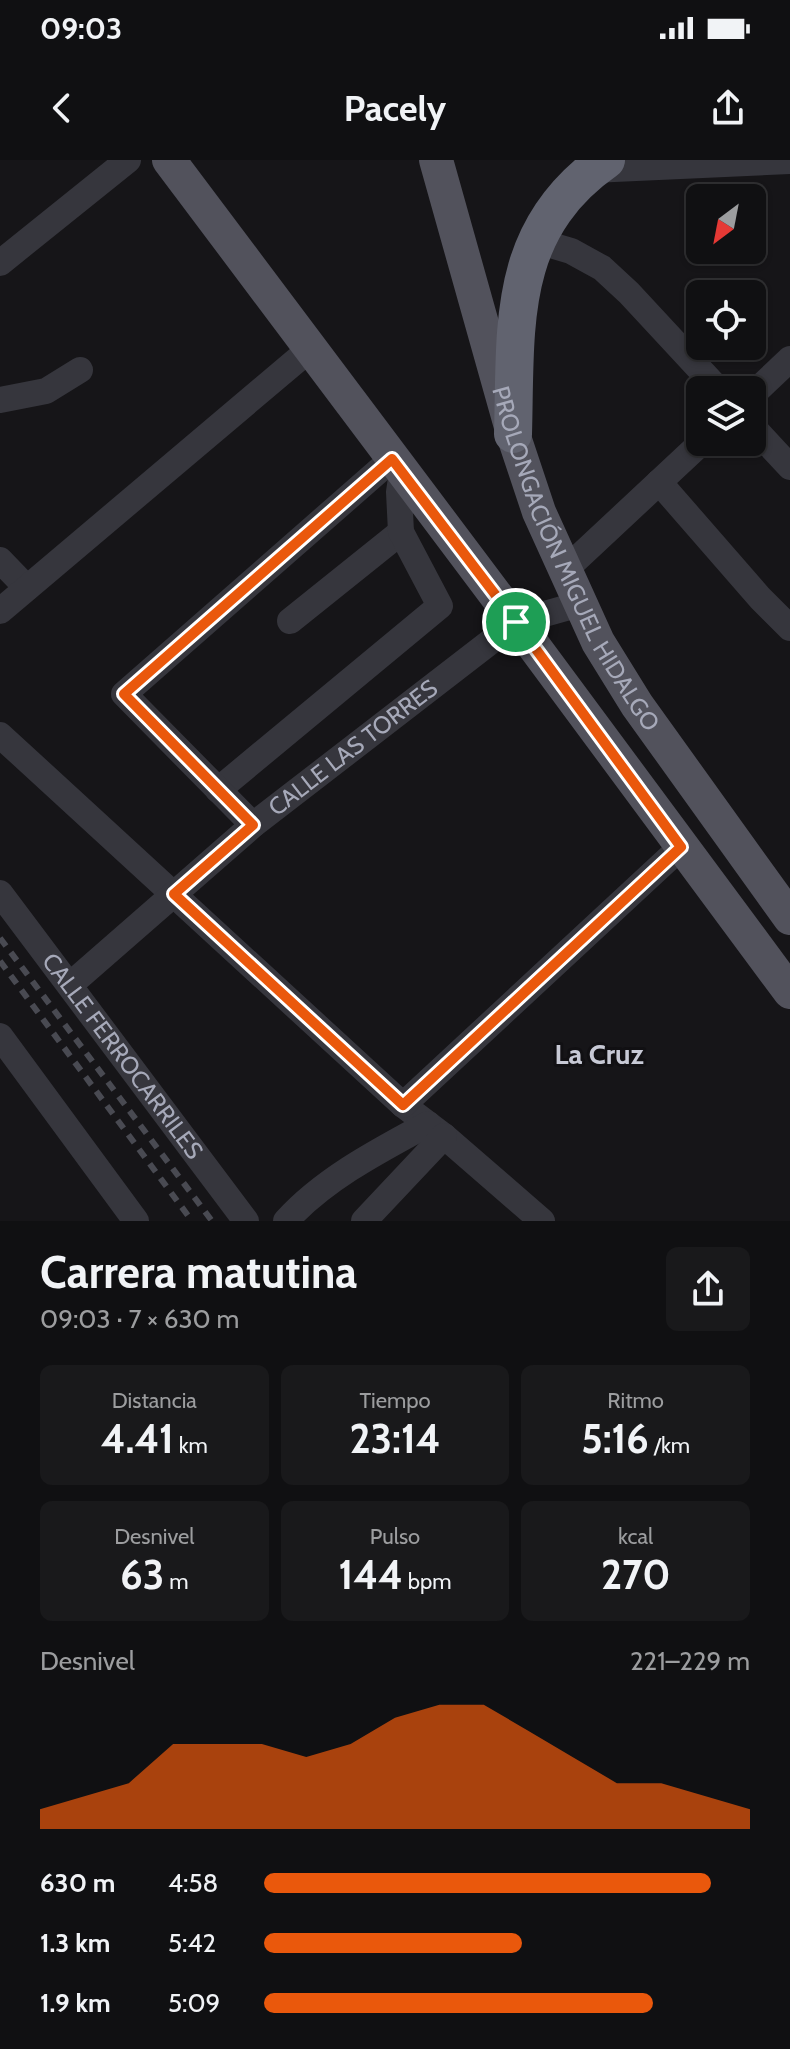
<!DOCTYPE html>
<html lang="es">
<head>
<meta charset="utf-8">
<style>
  :root { --surface:#101012; --page:#19191b; --text:#f1f3f6; --muted:#9c9d9f; --line:#303032; --accent:#ea580c }
  body { margin:0; font-family:Cabin,sans-serif; background:var(--page); color:var(--text); height:100vh; display:flex; flex-direction:column; font-size:30px; white-space:nowrap }
  * { box-sizing:border-box; margin:0 }
  p { font-size:26px; color:var(--muted) }
  .icon { flex:none; width:44px; height:44px; fill:none; stroke:currentColor; stroke-width:2; stroke-linecap:round; stroke-linejoin:round }
  .map { position:relative; height:1061px; overflow:hidden }
  .details { display:flex; flex-direction:column; background:var(--surface); flex:1 }
  .details>* { flex:none }
  .needle { width:52px; rotate:212deg }
  .tools { position:absolute; left:686px; top:24px; display:grid; gap:16px }
  .tools a { display:grid; place-items:center; width:80px; height:80px; border-radius:12px; background:var(--surface); box-shadow:0 2px 6px #0004,0 0 0 2px var(--line); font-size:40px }
  .pin { position:absolute; display:grid; place-items:center; width:68px; height:68px; color:#fff; margin:-34px; border:4px solid #fff; border-radius:50%; box-shadow:0 2px 8px #0007 }
  .round { display:grid; place-items:center; flex:none; width:84px; height:84px; border-radius:12px; background:var(--page) }
  .overview { display:flex; align-items:center; justify-content:space-between; height:136px; padding:0 40px }
  h1 { font-size:44px; font-weight:800; line-height:60px }
  .metrics { display:grid; grid-template-columns:repeat(3,1fr); gap:12px; height:136px; padding:8px 40px }
  .metrics div { display:grid; align-content:center; border-radius:12px; background:var(--page); text-align:center }
  .metrics b { font-size:40px; font-weight:800 }
  .metrics small { font-size:22px; font-weight:400 }
  .metrics p { font-size:22px }
  .chart { height:224px; padding:16px 40px }
  .chart p { display:flex; justify-content:space-between }
  .chart svg { width:100%; height:144px; margin-top:8px; fill:var(--accent); opacity:.7 }
  ul { padding:0 40px; list-style:none; font-size:26px }
  li { display:grid; grid-template-columns:128px 96px 1fr; align-items:center; height:60px }
  li i { height:20px; border-radius:10px; background:var(--accent) }
  .status { display:flex; justify-content:space-between; align-items:center; height:56px; padding:0 40px; background:var(--surface); direction:ltr }
  .status svg { height:22px; fill:currentColor }
  header { display:flex; justify-content:space-between; align-items:center; height:104px; padding:0 40px; background:var(--surface); font-size:36px; font-weight:800 }
  .map>svg:first-child { display:block }
</style>
</head>
<body>
<div class="status"><b>09:03</b><svg viewBox="0 0 49 12"><path d="M0 12V9h3v3zM5 12V6h3v6zM10 12V3h3v9zM15 12V0h3v12zM26 1h20v11H26zM47 4h2v5h-2z"/></svg></div>
<header><svg class="icon" aria-label="back" viewBox="0 0 24 24"><path d="M15 5l-7 7 7 7"/></svg>Pacely<svg class="icon" aria-label="share" viewBox="0 0 24 24"><path d="M12 15V3M7 8l5-5 5 5M5 13v7h14v-7"/></svg></header>
<div class="map">
<svg width="790" height="1061" viewBox="0 0 790 1061">
  <rect width="100%" height="100%" fill="#161518"/>
  <g fill="none" stroke-linecap="round" stroke-linejoin="round">
    <g stroke="#36363d" stroke-width="26">
      <path d="M592,10L790,1"/>
      <path d="M537,81L571,91L602,108L629,133L719,230"/>
      <path d="M0,103L128,0"/>
      <path d="M752,235L790,199"/>
      <path d="M0,240L46,231L80,210"/>
      <path d="M752,266L790,307"/>
      <path d="M659,322L760,438L790,468"/>
      <path d="M0,400L27,428"/>
      <path d="M565,410L702,282"/>
      <path d="M0,451L310,189"/>
      <path d="M290,461L401,372"/>
      <path d="M0,575L403,945L444,976L542,1061"/>
      <path d="M218,630L440,446L401,372L399,332L402,312"/>
      <path d="M253,665L124,534L392,299"/>
      <path id="s1" d="M0,733L246,1061"/>
      <path id="s2" d="M71,824L253,665L516,462L580,444"/>
      <path d="M0,876L136,1061"/>
      <path d="M403,945L681,687"/>
      <path d="M286,1061C324,1019 378,991 428,964"/>
      <path d="M364,1061L444,976"/>
    </g>
    <g stroke="#52525c" stroke-width="34">
      <path d="M169,0L516,462L790,832"/>
      <path id="s3" d="M436,0L513,274L539,352L598,482L637,545L790,758"/>
    </g>
    <path stroke="#61636f" stroke-width="38" d="M513,274C516,165 506,70 606,0"/>
    <path stroke="#494a52" stroke-width="6" stroke-dasharray="10 8" stroke-linecap="butt" d="M0,778L212,1061
      M0,801L192,1061"/>
  </g>
  <g fill="none" stroke-linecap="round" stroke-linejoin="round">
    <defs>
      <path id="route" d="M392,299L516,462L681,687L403,945L174,734L253,665L124,534Z"/>
    </defs>
    <use href="#route" stroke="#fff" stroke-width="16"/>
    <use href="#route" stroke="#ea580c" stroke-width="10"/>
  </g>
  <g text-anchor="middle" stroke-width="6" stroke-linejoin="round" paint-order="stroke">
    <g font-size="24" fill="#a6a9b9" stroke="#111013">
      <text dy="8" stroke="none"><textPath href="#s3" startOffset="424">PROLONGACIÓN MIGUEL HIDALGO</textPath></text>
      <text dy="8" stroke="none"><textPath href="#s2" startOffset="368">CALLE LAS TORRES</textPath></text>
      <text dy="8" stroke="none"><textPath href="#s1" startOffset="204">CALLE FERROCARRILES</textPath></text>
    </g>
    <g font-size="28" font-weight="bold" fill="#c7c9d5" stroke="#111013">
      <text x="599" y="904">La Cruz</text>
    </g>
  </g>
</svg>
<div class="tools">
<a><svg class="needle" viewBox="-14 -14 28 28"><path d="M0-13l5 13h-10z" fill="#e53935"/><path d="M0 13l5-13h-10z" fill="#9c9d9f"/></svg></a>
<a><svg class="icon" aria-label="locate" viewBox="0 0 24 24"><circle cx="12" cy="12" r="6"/><path d="M12 2v4M12 18v4M2 12h4M18 12h4"/></svg></a>
<a><svg class="icon" aria-label="layers" viewBox="0 0 24 24"><path d="M12 4l9 5-9 5-9-5zM3 14l9 5 9-5"/></svg></a>
</div>
<div class="pin" style="left:516px;top:462px;background:#1e9e55"><svg class="icon" aria-label="arrive" viewBox="0 0 24 24"><path d="M6 21V4h12l-3 4 3 4H6"/></svg></div>
</div>
<section class="details">
<div class="overview"><div><h1>Carrera matutina</h1><p>09:03 · 7 × 630 m</p></div><a class="round"><svg class="icon" aria-label="share" viewBox="0 0 24 24"><path d="M12 15V3M7 8l5-5 5 5M5 13v7h14v-7"/></svg></a></div>
<div class="metrics">
<div><p>Distancia</p><b>4.41<small> km</small></b></div>
<div><p>Tiempo</p><b>23:14</b></div>
<div><p>Ritmo</p><b>5:16<small> /km</small></b></div>
</div>
<div class="metrics">
<div><p>Desnivel</p><b>63<small> m</small></b></div>
<div><p>Pulso</p><b>144<small> bpm</small></b></div>
<div><p>kcal</p><b>270</b></div>
</div>
<div class="chart"><p><span>Desnivel</span>221–229 m</p>
<svg viewBox="0 0 160 44" preserveAspectRatio="none"><path d="M0 44V38L10 34L20 30L30 18L40 18L50 18L60 22L70 18L80 10L90 6L100 6L110 14L120 22L130 30L140 30L150 34L160 38V44z"/></svg>
</div>
<ul>
<li><b>630 m</b>4:58<i style="width:92%"></i></li>
<li><b>1.3 km</b>5:42<i style="width:53%"></i></li>
<li><b>1.9 km</b>5:09<i style="width:80%"></i></li>
</ul>
</section>
</body>
</html>
